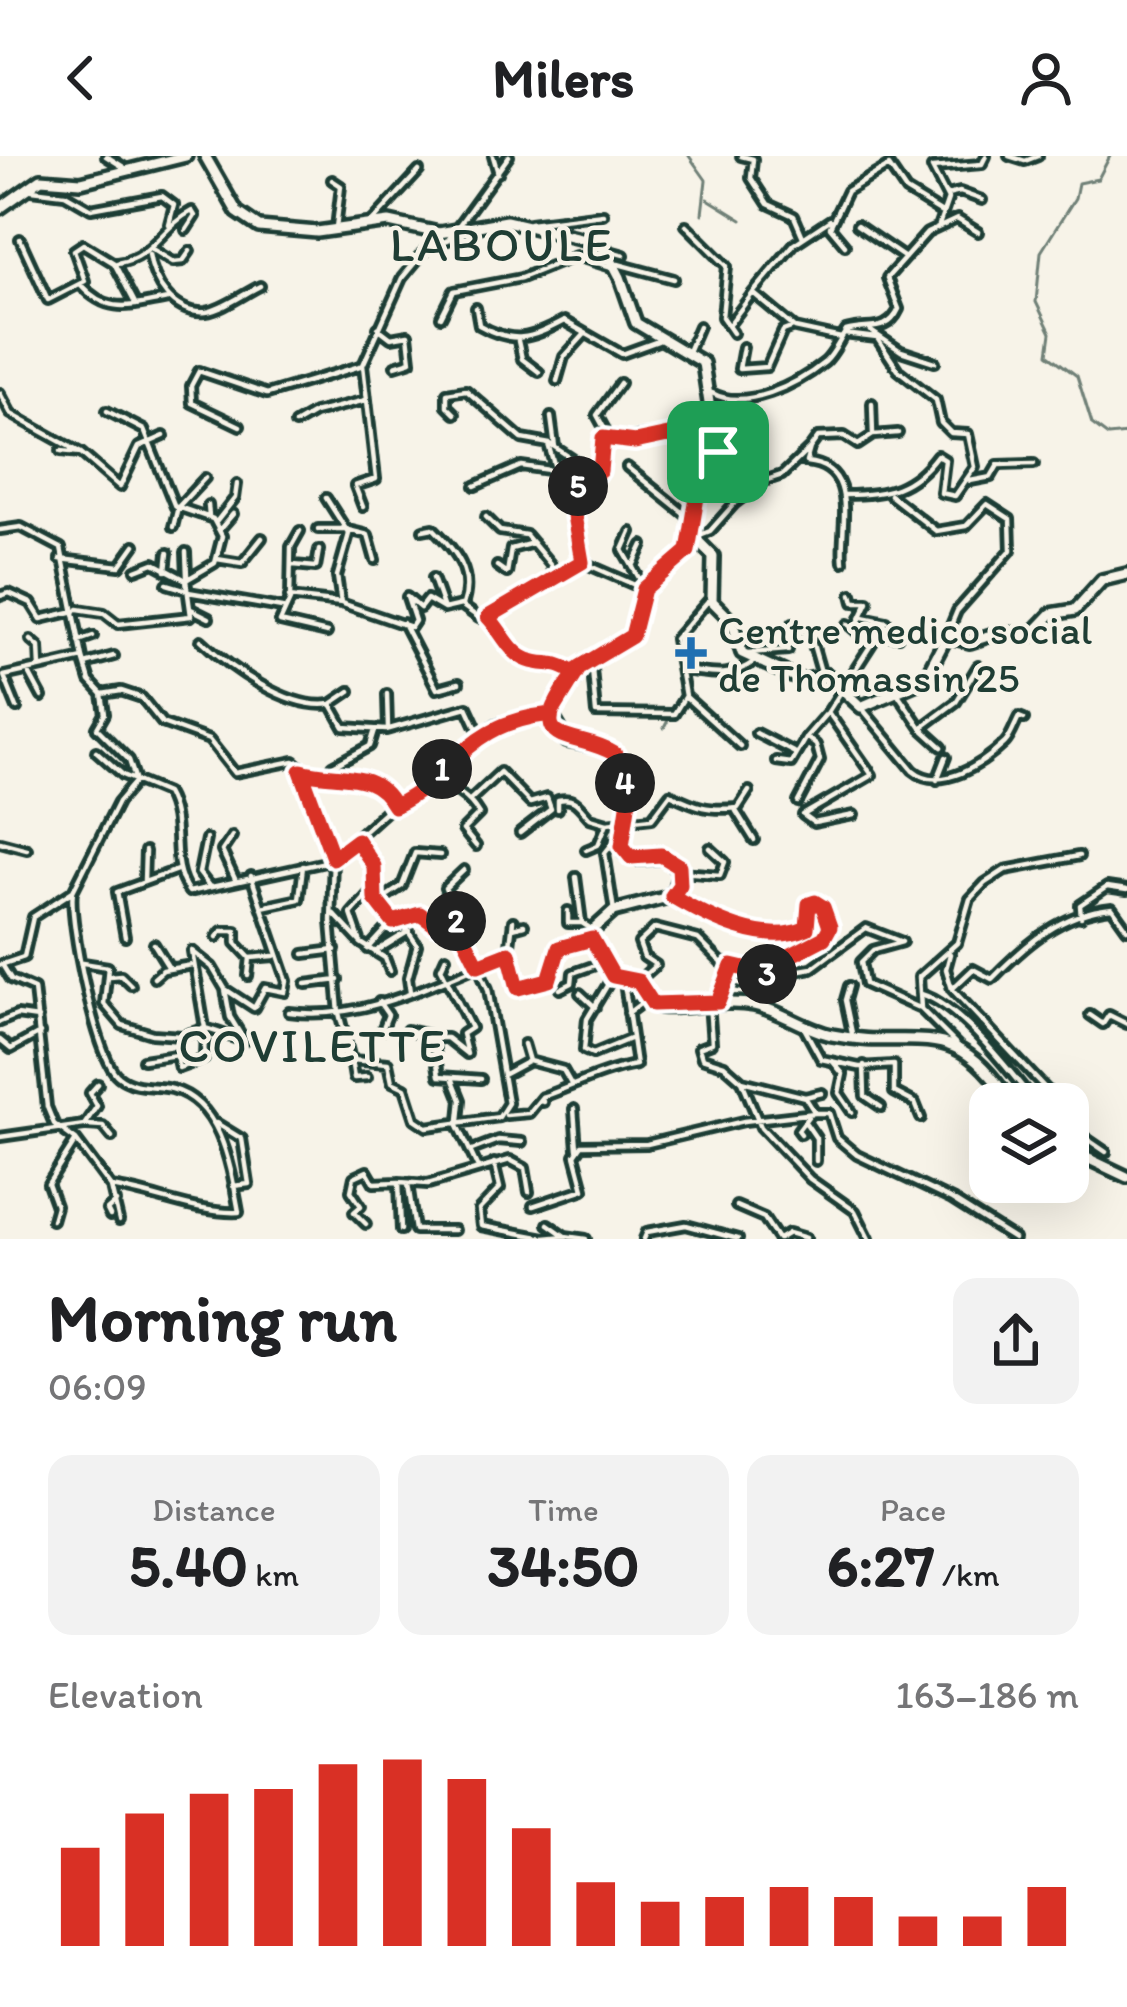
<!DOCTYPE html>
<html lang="en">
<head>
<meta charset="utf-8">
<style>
  :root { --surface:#fff; --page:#f2f2f2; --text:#202124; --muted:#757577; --accent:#d93025 }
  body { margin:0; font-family:Itim,sans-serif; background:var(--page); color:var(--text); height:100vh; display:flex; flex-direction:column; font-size:45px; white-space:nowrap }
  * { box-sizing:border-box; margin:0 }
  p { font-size:39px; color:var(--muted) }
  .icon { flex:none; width:66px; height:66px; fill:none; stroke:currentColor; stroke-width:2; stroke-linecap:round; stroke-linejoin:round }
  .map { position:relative; height:1083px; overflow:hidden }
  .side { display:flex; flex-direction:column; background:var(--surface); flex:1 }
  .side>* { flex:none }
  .buttons { position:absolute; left:969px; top:927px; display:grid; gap:24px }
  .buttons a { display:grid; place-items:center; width:120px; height:120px; border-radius:24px; background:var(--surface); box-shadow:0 12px 48px #0002; font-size:60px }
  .pin { position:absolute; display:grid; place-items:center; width:102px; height:102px; color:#fff; margin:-51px; border-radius:24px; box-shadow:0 6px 18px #0006 }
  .km { position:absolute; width:60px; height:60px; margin:-30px; border-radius:50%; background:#222; color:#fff; font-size:33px; line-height:60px; text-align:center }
  .round { display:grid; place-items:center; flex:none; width:126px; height:126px; border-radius:24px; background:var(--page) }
  .summary { display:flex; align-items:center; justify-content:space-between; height:204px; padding:0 48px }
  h1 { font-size:66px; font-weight:700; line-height:90px }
  .figures { display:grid; grid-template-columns:repeat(3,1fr); gap:18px; height:204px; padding:12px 48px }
  .figures div { display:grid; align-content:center; border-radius:24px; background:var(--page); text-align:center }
  .figures b { font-size:60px; font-weight:700 }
  .figures small { font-size:33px; font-weight:400 }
  .figures p { font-size:33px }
  .chart { height:336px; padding:24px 48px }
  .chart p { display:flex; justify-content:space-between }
  .chart svg { width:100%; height:216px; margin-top:12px; stroke:var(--accent); stroke-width:6 }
  header { display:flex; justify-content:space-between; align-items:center; height:156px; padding:0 48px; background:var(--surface); font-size:54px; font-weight:700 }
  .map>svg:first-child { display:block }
</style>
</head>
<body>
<header><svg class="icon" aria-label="back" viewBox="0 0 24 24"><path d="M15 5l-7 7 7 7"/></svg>Milers<svg class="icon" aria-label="person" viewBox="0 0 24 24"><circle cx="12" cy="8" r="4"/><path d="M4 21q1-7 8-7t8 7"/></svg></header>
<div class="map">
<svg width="1127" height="1083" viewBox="0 0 1127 1083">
  <rect width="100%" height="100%" fill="#f7f3e8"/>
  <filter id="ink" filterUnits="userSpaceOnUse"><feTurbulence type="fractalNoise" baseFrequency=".00833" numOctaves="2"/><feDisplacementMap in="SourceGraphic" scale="24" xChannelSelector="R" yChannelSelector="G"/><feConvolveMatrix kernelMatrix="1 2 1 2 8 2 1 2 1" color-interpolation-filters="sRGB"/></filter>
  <g filter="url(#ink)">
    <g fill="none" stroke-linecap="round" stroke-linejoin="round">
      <path stroke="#6f8077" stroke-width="3" d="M689,0L706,24L702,58
        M1110,0L1098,23L1078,27L1075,42L1041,96L1036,146L1051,177L1048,198L1077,220L1092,268L1108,280L1127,278
        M708,43L742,64
        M664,572L676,549"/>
      <defs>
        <path id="street" d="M106,0L125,12
          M493,0L498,17
          M741,0L753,3L751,22L768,48L794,60L803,81
          M1009,0L1025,5L1038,0
          M332,24L341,30L336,72
          M32,34L65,38L91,53L162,40L174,49L169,68
          M947,39L960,36L982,44
          M830,64L794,88L753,137L795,172L841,182
          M371,67L419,15
          M530,67L603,58
          M686,69L727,110L722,161L733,177
          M857,69L905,102
          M939,69L948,43L932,12L982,8L986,0
          M20,83L48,144L85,125L74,94L83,88L114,107L136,149
          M845,89L830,71L847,35L889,10L906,35L942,57
          M152,93L173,106L183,105L190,95
          M606,94L624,99
          M149,98C153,126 173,159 206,156C222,154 245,137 260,130
          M117,107C153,102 161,71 192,55L195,60L186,74
          M618,108L674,123
          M81,129C109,160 132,149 168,143
          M476,152L479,169C514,189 530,183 564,165L622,198L658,185
          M441,161L454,135L521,122L576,100L612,111
          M728,170L753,137
          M378,172L391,182L408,179L411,205L395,210
          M871,175L901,195L935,206
          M844,178L877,182L898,214L936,244L941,267L951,277L968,278L975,311L955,340L941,337L945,304L937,299C912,333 886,339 845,339
          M518,185L522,203L539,216
          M743,191L739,213L767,211L783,175L791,172
          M687,198L699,170
          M557,225L564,201L584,179
          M620,227L597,259L608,279C635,287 643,277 666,279C682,280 695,292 712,293
          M0,237L11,258L81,297L120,331L139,291L164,280
          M712,237C744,255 797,229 825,206C834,198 839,185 846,175C867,168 887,179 899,153L887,122L927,77L957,63L978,76
          M107,255L144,274L175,351
          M455,258L447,250V237L466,234L522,283L550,288L583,310L574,359L582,406L644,433
          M551,261L555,291
          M295,268L314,257L366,244
          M240,270L192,247L191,230L199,215L267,238L360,210
          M873,279L898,277
          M810,292L818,281L844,280L858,289L873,279L872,247
          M61,295L81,297
          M627,311L690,362
          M585,316L600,315L602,285L607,280
          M970,325L991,321L998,309L1034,308
          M475,330L521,310L556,315L548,288
          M890,339L936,375L966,370L987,348L1010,363L1011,394L957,455L947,479
          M326,342L349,378L337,420L341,447L411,471L415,465L407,441L420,452L427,443L444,453
          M208,349L209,361
          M178,351L205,322
          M363,351L355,330L376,323L363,209L402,122L427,92L448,84L509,0
          M486,361L500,375L526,379L551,409L553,426
          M217,365L235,342L237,328
          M173,371L178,351L213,363L222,380L215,407L186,424
          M220,373L233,358
          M318,373H347
          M0,374L21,371L61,392L83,502L90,525L102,538L121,535L142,542L162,567L209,584L235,617L294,605L309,618L379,628L394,650
          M348,374L368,379L375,404
          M423,374L433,372C457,396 474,417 463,449
          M300,375L291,391L290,444L280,466L327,477
          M631,376L623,394L643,429
          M695,381L710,375L734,348L764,325L782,319L810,292L806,306C861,311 839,372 843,406
          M186,396L187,420
          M60,403L120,410L135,389
          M217,403L242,407L262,382
          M293,409L316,411L319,394
          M497,410L507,417L511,393L533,387
          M633,410L643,389
          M166,415L168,397
          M433,422L444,453L461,449L479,462L488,461C502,474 510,498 529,504C548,511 553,503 575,518
          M167,428L187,434
          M188,436L282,452
          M852,438L854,446H868L855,473
          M0,440L9,437L31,447L41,463L75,455
          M289,441L342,447
          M708,445L675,483L685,540L740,590
          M78,453L104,457L118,468L191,460L186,424L154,407L136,414
          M191,453L209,462
          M488,461L581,406
          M863,461L887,466
          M403,467L437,533L459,527
          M793,467L813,488L821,516
          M848,468L871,488
          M31,484L39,491L40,511
          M201,484C229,511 289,555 331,548
          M79,485L93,480
          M748,497L788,494
          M586,506L592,513L596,557L674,558L685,540
          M85,508L114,500
          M683,514C712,517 728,524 755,505
          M28,515L42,541
          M350,535L331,548L344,571L386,574L467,551L480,579
          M387,538L388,573
          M898,538L921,572L956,546L978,510
          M861,551L913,614C940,637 983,608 1005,587C1011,581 1015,568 1019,561L1024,563
          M17,552L4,520L83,502
          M921,572L942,591
          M756,577L795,597
          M96,595L123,619L166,637C185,671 167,705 189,736L330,705L389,652L427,633L458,595L496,568L551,558
          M776,605L791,607L806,581
          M301,615L333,702L331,765L339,857L351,904L388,907L392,926L405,932L415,963L427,971L499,961L508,947L488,833L445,732L464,714
          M337,619L333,610L370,590L375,574
          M937,624L946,601
          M433,629C453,629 469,641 479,658L463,674L476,690
          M470,644L500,616L530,647L547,642L551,653L520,677
          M798,646L820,604L816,589L806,581L826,558
          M558,653V644C576,640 579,651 590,662L607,667L652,662L670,638C697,651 707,655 738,652L749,635
          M736,655L754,684
          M854,659L814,667L803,659L872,619L828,556L878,478L898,480
          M232,680L222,695L235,723
          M206,683L199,717L209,730
          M357,684L374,710L378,746L402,730L415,697L440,699
          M0,686L27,693
          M586,694L598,689L607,667
          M680,716L720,719L725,706L710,692
          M576,721L582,767L593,774
          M144,725L145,695
          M373,733L351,758L361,787L385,802L390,815
          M73,735C68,763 97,904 118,920C134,933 153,929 172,933C222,946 231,1013 239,1056C197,1058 154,1037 111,1031L76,984
          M672,740C709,762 764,791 807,772L809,748H820L829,771L824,782L774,808L771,819
          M380,746L393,766L420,758L435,768L456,765
          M262,751L299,743L303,710
          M568,755V767H580
          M614,755L605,697L620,678
          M334,758L361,787
          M1081,761L1080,749L1107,731L1127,734
          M513,765L509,797L518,832L548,824L555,795L590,784
          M402,766L417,789L408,822L410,836
          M513,772L524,769
          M125,781L117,736L177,714
          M217,781L222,775H236V787L250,802L248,820
          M154,788L169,812
          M368,793L393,766
          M192,795L212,811L225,833
          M375,796L409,775
          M304,798L335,794
          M950,798L946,813L952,833L973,813L992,823C1026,788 1061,757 1112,752L1127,773
          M446,801L441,812L471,872L462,878L467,898L447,882H433L439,920L481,923
          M250,802L274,800
          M83,807L108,811L104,848L122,869L152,878L182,880L205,872L244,885
          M0,809L24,801L33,761L73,735L118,646L136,625L129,604L97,572L105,558L102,538
          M3,810L11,823L34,833L47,951L54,968L76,984L48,1028L56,1050L52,1064
          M109,820L121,819L131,829
          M154,822L163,814L192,809
          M611,823L587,863L584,894L593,898L632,882
          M727,824L743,828
          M638,825L656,809L644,801L639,787L655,772L698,783L721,806L771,819L812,812L866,772L902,786L873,794L861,806L865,828L921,853
          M306,828L338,824
          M849,830L845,844L853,882
          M560,833L572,827L573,817L601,807
          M952,833L1060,948
          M580,837L595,851
          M921,838C959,849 1011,916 1036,948
          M719,844L732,810
          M379,846L388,859L382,874
          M709,847L712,887L699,892L702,902L724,909L742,925L761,971L810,1023L855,1055L869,1083
          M289,856C365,866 440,825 509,797
          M628,857L644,845
          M1090,859L1103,868L1109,859L1127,868
          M0,866L17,859L38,862
          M803,870L821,903L859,911L894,909V936L915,947L921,962
          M407,874L435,880
          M0,884L11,893L40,877
          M244,884L230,861L225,833L254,852L265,832L285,836L287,825L251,720
          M524,888L529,905L563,914L571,928
          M963,895L921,853L919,821L957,787L970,743L985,727L1005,714L1079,700
          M143,904L176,899L179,912L204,903L205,872L192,795
          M351,904L354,922L367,921
          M834,907L843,918L839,937L852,956
          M864,909L865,940L881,951
          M503,919L529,905
          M453,924L461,944L459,964
          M742,925L805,941L815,957H829L837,982L857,999L952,1044L1014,1083
          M805,941L822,937
          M543,946L542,941C574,930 601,915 636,909L624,826
          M574,953L577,993
          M506,959L529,957L542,941
          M805,966L816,982V1005
          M216,967L242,983L249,1028L233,1030
          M457,967L478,1012
          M87,969L103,970L112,981
          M1068,970L1106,996
          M801,978L798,974L810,958
          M0,981L84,969L97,950L90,937L98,928
          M472,994L498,984L522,986
          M494,1007L500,1032L479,1054L481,1070L544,1082L565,1080L548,1068
          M408,1028L415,1074H454
          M111,1031L119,1065
          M533,1050L584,1033L575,999L582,989L647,988L744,965L815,957
          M736,1050L764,1062L778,1083
          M110,1060L107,1054L116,1046
          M366,1068L354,1056L361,1050L351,1035L354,1021L367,1015L374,1027L399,1026
          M401,1074L399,1026L428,1028L510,1004L525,1012L529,1036
          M565,1080L586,1083
          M644,1083L647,1076L686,1069L738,1083
          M779,1083L789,1077L806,1082"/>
        <path id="secondary" d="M205,0L237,56L259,71L317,76L389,66L439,77L506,65L593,85L606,94L620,121L636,167L703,207L717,300L698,335L688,395L644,433L632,480L586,506L551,558L567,585L605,592L620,606L629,643L620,683L625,697L638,703L667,701L680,716L672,740L614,755L593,774V787L613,820L638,825L648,844L661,851C692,853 722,843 754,849C782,855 805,874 832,879C915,896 953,855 1011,948
          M0,52L41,23L81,26L186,0
          M694,381L713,400L712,445L732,465L742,497L803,525L827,519L861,551L924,524L947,480L970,486L1000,476L1030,480L1051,458L1075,454L1102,424L1127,418
          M1068,993L1127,1021"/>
      </defs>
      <use href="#street" stroke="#1f3d34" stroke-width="14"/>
      <use href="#secondary" stroke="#1f3d34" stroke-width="18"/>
      <use href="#street" stroke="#f7f3e8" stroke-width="4.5"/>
      <use href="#secondary" stroke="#f7f3e8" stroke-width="9"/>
    </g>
  </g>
  <g fill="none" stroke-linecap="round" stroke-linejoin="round" filter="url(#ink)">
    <defs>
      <path id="route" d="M718,296L698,335L688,395L644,433L632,480L580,511L551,558C461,568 461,617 394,650C373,611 337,626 301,615L333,702L357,684L374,710L375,743L393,766L420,758L435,769L456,765L478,809L509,797L518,832L549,824L559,792L592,783L613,820L638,825L653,848L718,846L732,810L771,819L774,808L824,782L830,771L823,751L815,746L809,748L807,772C765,791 709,762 672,740L680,729L679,710L661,699L631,701L622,690L629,643L615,598C575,573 518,595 575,518C554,503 548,511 528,504C510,498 501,474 488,461L582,406L574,359L585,316L600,315L603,282L635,286L668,279L718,296"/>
    </defs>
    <use href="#route" stroke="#fff" stroke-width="24"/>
    <use href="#route" stroke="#d93025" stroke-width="15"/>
  </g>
  <path fill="#1f6fb2" stroke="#f7f3e8" stroke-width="4.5" d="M685 479h12v12h12v12h-12v12h-12v-12h-12v-12h12z"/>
  <g text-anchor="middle" stroke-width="9" stroke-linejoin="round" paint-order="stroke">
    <g font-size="42" fill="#1f3d34" stroke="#f7f3e8" text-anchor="start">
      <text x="718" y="488">Centre medico social<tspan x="718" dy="48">de Thomassin 25</tspan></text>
    </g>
    <g font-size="48" letter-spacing="3" fill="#1f3d34" stroke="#f7f3e8">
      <text x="502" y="105">LABOULE</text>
      <text x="313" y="906">COVILETTE</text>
    </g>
  </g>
</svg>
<div class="buttons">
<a><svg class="icon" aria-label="layers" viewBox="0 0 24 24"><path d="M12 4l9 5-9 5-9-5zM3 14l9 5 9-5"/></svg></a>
</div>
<div class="pin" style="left:718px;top:296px;background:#1e9e55"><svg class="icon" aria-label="arrive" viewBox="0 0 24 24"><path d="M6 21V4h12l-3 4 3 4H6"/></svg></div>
<b class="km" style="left:442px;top:613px">1</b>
<b class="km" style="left:456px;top:765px">2</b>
<b class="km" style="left:767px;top:818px">3</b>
<b class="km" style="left:625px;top:627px">4</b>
<b class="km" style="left:578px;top:330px">5</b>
</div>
<section class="side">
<div class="summary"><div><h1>Morning run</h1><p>06:09</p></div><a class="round"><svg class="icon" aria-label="share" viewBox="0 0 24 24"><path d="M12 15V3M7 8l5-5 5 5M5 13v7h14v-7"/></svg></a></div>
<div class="figures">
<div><p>Distance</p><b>5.40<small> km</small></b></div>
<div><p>Time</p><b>34:50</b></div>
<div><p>Pace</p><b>6:27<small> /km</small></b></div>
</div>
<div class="chart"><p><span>Elevation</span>163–186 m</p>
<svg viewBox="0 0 160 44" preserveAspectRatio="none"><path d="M5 44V24M15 44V17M25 44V13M35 44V12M45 44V7M55 44V6M65 44V10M75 44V20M85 44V31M95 44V35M105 44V34M115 44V32M125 44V34M135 44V38M145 44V38M155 44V32"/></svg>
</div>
</section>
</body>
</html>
